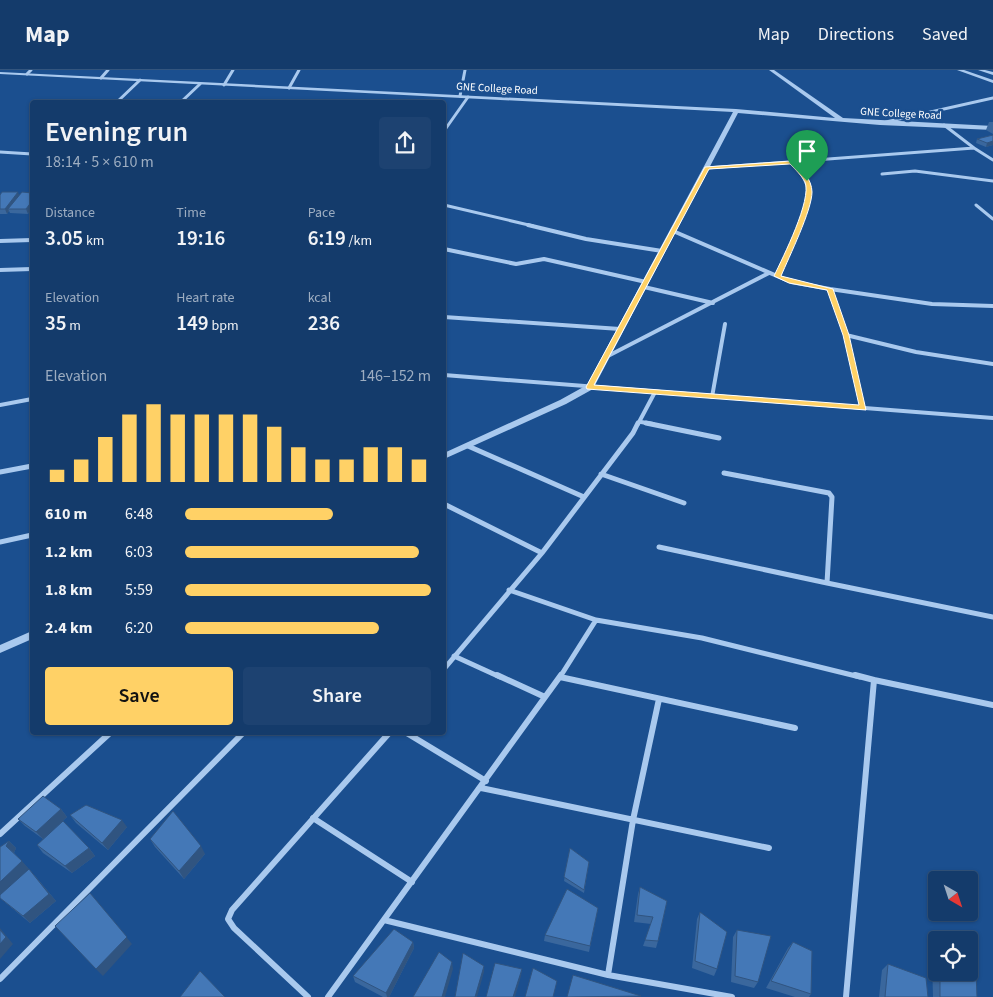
<!DOCTYPE html>
<html lang="en">
<head>
<meta charset="utf-8">
<style>
  :root { --surface:#143b6b; --page:#1d4271; --text:#f1f3f6; --muted:#9dadc1; --line:#33557e; --accent:#ffd166 }
  body { margin:0; font-family:"Source Sans 3",sans-serif; background:var(--page); color:var(--text); height:100vh; display:flex; flex-direction:column; font-size:19px; white-space:nowrap }
  * { box-sizing:border-box; margin:0 }
  p { font-size:16px; color:var(--muted) }
  .icon { flex:none; width:28px; height:28px; fill:none; stroke:currentColor; stroke-width:2; stroke-linecap:round; stroke-linejoin:round }
  .map { position:relative; flex:1; overflow:hidden }
  .drawer { position:absolute; left:30px; top:30px; width:416px; height:635px; display:flex; flex-direction:column; background:var(--surface); border-radius:5px; box-shadow:0 1px 4px #0004,0 0 0 1px var(--line) }
  .drawer>* { flex:none }
  .needle { width:32px; rotate:141deg }
  .fabs { position:absolute; left:928px; top:801px; display:grid; gap:10px }
  .fabs a { display:grid; place-items:center; width:50px; height:50px; border-radius:5px; background:var(--surface); box-shadow:0 1px 4px #0004,0 0 0 1px var(--line); font-size:25px }
  .pin { position:absolute; display:grid; place-items:center; width:42px; height:42px; color:#fff; margin:-51px -21px; border-radius:50% 50% 50% 0; rotate:-45deg; box-shadow:0 0 5px #0007 }
  .pin .icon { rotate:45deg }
  .round { display:grid; place-items:center; flex:none; width:52px; height:52px; border-radius:5px; background:var(--page) }
  .head { display:flex; align-items:center; justify-content:space-between; height:85px; padding:0 15px }
  h1 { font-size:28px; font-weight:600; line-height:38px }
  .figures { display:grid; grid-template-columns:repeat(3,1fr); gap:8px; height:85px; padding:5px 15px }
  .figures div { display:grid; align-content:center }
  .figures b { font-size:21px; font-weight:600 }
  .figures small { font-size:14px; font-weight:400 }
  .figures p { font-size:14px }
  .chart { height:140px; padding:10px 15px }
  .chart p { display:flex; justify-content:space-between }
  .chart svg { width:100%; height:90px; margin-top:5px; stroke:var(--accent); stroke-width:6 }
  .button { display:flex; gap:10px; margin-top:auto; padding:10px 15px }
  .button a { flex:1; height:58px; border-radius:5px; background:var(--accent); color:#111; font-size:20px; font-weight:600; line-height:58px; text-align:center }
  .button a+a { background:var(--page); color:var(--text) }
  ul { padding:0 15px; list-style:none; font-size:16px }
  li { display:grid; grid-template-columns:80px 60px 1fr; align-items:center; height:38px }
  li i { height:12px; border-radius:6px; background:var(--accent) }
  header { display:flex; align-items:center; gap:30px; box-sizing:border-box; height:70px; padding:0 25px; background:var(--surface); border-bottom:1px solid var(--line) }
  header strong { font-size:24px }
  nav { display:flex; gap:28px; margin-inline-start:auto; font-size:18px }
  .map>svg:first-child { display:block }
</style>
</head>
<body>
<header>
<strong>Map</strong>
<nav><a>Map</a><a>Directions</a><a>Saved</a></nav>
</header>
<div class="map">
<svg width="993" height="927" viewBox="0 0 993 927">
  <rect width="100%" height="100%" fill="#1b4f8f"/>
  <g fill="none" stroke-linecap="round" stroke-linejoin="round">
    <path stroke="#a9c9ee" stroke-width="3" d="M27,4L31,0
      M101,8L108,0
      M224,15L233,0
      M289,18L299,0
      M460,26L465,0
      M117,32L140,10
      M181,32L200,14
      M886,52L993,28
      M444,61L468,27
      M974,78L993,90
      M0,82L32,84
      M792,92C814,117 811,126 800,156
      M707,98L974,78L944,55
      M882,104L915,101L993,111
      M444,135L533,156
      M976,135L993,149"/>
    <path stroke="#a9c9ee" stroke-width="4" d="M528,155L586,169L662,181
      M673,161L791,212L830,219L846,265L863,338
      M0,171L32,170
      M444,179L516,194L544,189L646,212
      M0,200L32,199
      M778,206L800,155
      M644,217L713,233
      M830,219L932,234L993,236
      M444,247L620,259
      M846,265L916,282L993,294
      M606,287L769,203
      M444,305L993,348
      M712,327L725,254
      M0,335L32,329
      M641,352L653,354
      M638,354L655,322"/>
    <path stroke="#a9c9ee" stroke-width="5" d="M646,353L719,368
      M468,376L584,427
      M0,402L32,396
      M601,404L684,433
      M444,434L542,483
      M0,472L32,465
      M659,477L827,513L832,427L829,423L724,403
      M827,513L993,547
      M509,520L596,550L560,607
      M596,550L702,568L860,607
      M454,586L500,607
      M444,599L542,483L633,363L638,353"/>
    <path stroke="#a9c9ee" stroke-width="6" d="M497,605L545,627
      M855,605L874,610
      M560,607L795,658
      M405,662L486,711
      M481,718L769,778
      M313,748L412,812
      M0,764L111,662
      M384,850L608,905L732,927
      M608,905L633,750L659,629
      M0,909L244,662
      M308,927L234,858L228,849L232,840L390,662
      M328,927L561,605
      M846,927L874,610L993,635"/>
    <path fill="#a9c9ee" fill-rule="evenodd" d="M769,0H774L843,48L993,56V60L880,55L738,43L593,319L566,334L444,389V383L560,330L587,315L733,42L0,4V2L736,39L835,48Z
      M957,0H964L993,10V13Z
      M978,0H985L993,2V5Z
      M32,561V569L0,583V575Z"/>
  </g>
  <path fill="#3a679d" d="M989,52H993V64L986,60Z
    M993,65V75L986,77L976,73L977,69Z
    M32,123V143L30,140L28,144L10,143L9,141L7,144H0V125H19Z
    M61,739L67,747L43,769L25,756L18,749Z
    M70,745L127,757L108,780L76,753Z
    M150,769L205,784L184,809L155,777Z
    M9,771L16,778L14,783L36,807L56,831L30,853L0,828Z
    M37,775L89,778L95,786L72,803L43,783Z
    M570,778L589,792L584,823L564,811Z
    M640,817L667,831L658,871L656,878L643,876L651,854L634,852L638,824Z
    M598,838L589,882L544,871L545,865Z
    M700,842L717,899L714,906L692,898L697,849Z
    M737,860L758,912L754,918L731,912L733,867Z
    M413,872L414,878L389,927H383L355,912L353,906Z
    M793,872L811,924L809,927H795L766,918L788,878Z
    M936,886V902H969L977,927H933L932,889Z
    M888,894L928,927H879L882,900Z"/>
  <path fill="#305480" d="M993,71V75L986,77L987,73Z
    M18,122L20,127L8,139L9,141L7,144L5,139Z
    M32,131V138L30,139V140L28,144L26,139Z
    M61,739L67,747L43,769L36,762Z
    M122,750L127,757L108,780L102,773Z
    M9,771L16,778L14,783L6,776Z
    M201,776L205,784L184,809L179,801Z
    M89,778L95,786L72,803L65,796Z
    M22,791L29,799L0,826V812Z
    M29,799L56,831L30,853L23,846Z
    M96,830L132,874L103,906L96,899Z
    M0,858L13,874L0,889Z
    M413,872L414,878L389,927H387L386,923Z
    M452,892L453,899L445,927H442Z
    M484,896V902L477,927H475Z
    M522,899L521,906L515,927H513Z"/>
  <path fill="#4478b7" stroke="#305480" d="M993,65V71L987,73L977,69Z
    M2,122H18L5,139H0V125Z
    M22,122L32,123V131L26,139H8Z
    M43,726L61,739L36,762L18,749Z
    M86,735L122,750L102,773L70,745Z
    M173,741L201,776L179,801L150,769Z
    M63,751L89,778L65,796L37,775Z
    M9,771L6,776L22,791L0,812V777Z
    M570,778L589,792L584,820L564,807Z
    M29,799L49,824L23,846L0,828V825Z
    M640,817L667,831L658,871L645,870L653,847L637,845Z
    M567,819L598,838L590,876L545,865Z
    M90,823L127,867L96,899L55,856Z
    M700,842L727,862L717,899L695,891Z
    M394,859L413,872L386,923L353,906Z
    M0,860L6,867L0,874Z
    M737,860L771,866L758,912L735,906Z
    M793,872L812,881L811,924L771,911Z
    M439,882L452,892L442,927H413Z
    M463,883L484,896L475,927H455Z
    M495,893L522,899L513,927H486Z
    M888,894L926,908L928,927H885Z
    M533,898L557,911L553,927H525Z
    M969,898L976,901L977,927H940V902H969Z
    M200,901L225,927H180Z
    M573,905L641,926L567,927Z"/>
  <path fill="#ffd166" stroke="#fff" fill-rule="evenodd" d="M792,91C801,96 812,110 812,122C812,140 789,187 781,206L833,219L849,265L866,340L587,319L586,317L705,97ZM790,94C795,99 802,106 805,112C812,130 783,187 774,206L789,213L827,220L843,265L859,335L594,315L709,99Z"/>
  <g text-anchor="middle" stroke-width="5" stroke-linejoin="round" paint-order="stroke">
    <g font-size="11" fill="#fff" stroke="#1b4f8f">
      <text transform="translate(497 18) rotate(3)" y="4">GNE College Road</text>
      <text transform="translate(901 43) rotate(3)" y="4">GNE College Road</text>
    </g>
  </g>
</svg>
<div class="fabs">
<a><svg class="needle" viewBox="-14 -14 28 28"><path d="M0-13l5 13h-10z" fill="#e53935"/><path d="M0 13l5-13h-10z" fill="#9dadc1"/></svg></a>
<a><svg class="icon" aria-label="locate" viewBox="0 0 24 24"><circle cx="12" cy="12" r="6"/><path d="M12 2v4M12 18v4M2 12h4M18 12h4"/></svg></a>
</div>
<div class="pin" style="left:807px;top:111px;background:#1e9e55"><svg class="icon" aria-label="arrive" viewBox="0 0 24 24"><path d="M6 21V4h12l-3 4 3 4H6"/></svg></div>
<section class="drawer">
<div class="head"><div><h1>Evening run</h1><p>18:14 · 5 × 610 m</p></div><a class="round"><svg class="icon" aria-label="share" viewBox="0 0 24 24"><path d="M12 15V3M7 8l5-5 5 5M5 13v7h14v-7"/></svg></a></div>
<div class="figures">
<div><p>Distance</p><b>3.05<small> km</small></b></div>
<div><p>Time</p><b>19:16</b></div>
<div><p>Pace</p><b>6:19<small> /km</small></b></div>
</div>
<div class="figures">
<div><p>Elevation</p><b>35<small> m</small></b></div>
<div><p>Heart rate</p><b>149<small> bpm</small></b></div>
<div><p>kcal</p><b>236</b></div>
</div>
<div class="chart"><p><span>Elevation</span>146–152 m</p>
<svg viewBox="0 0 160 44" preserveAspectRatio="none"><path d="M5 44V38M15 44V33M25 44V22M35 44V11M45 44V6M55 44V11M65 44V11M75 44V11M85 44V11M95 44V17M105 44V27M115 44V33M125 44V33M135 44V27M145 44V27M155 44V33"/></svg>
</div>
<ul>
<li><b>610 m</b>6:48<i style="width:60%"></i></li>
<li><b>1.2 km</b>6:03<i style="width:95%"></i></li>
<li><b>1.8 km</b>5:59<i style="width:100%"></i></li>
<li><b>2.4 km</b>6:20<i style="width:79%"></i></li>
</ul>
<div class="button"><a>Save</a><a>Share</a></div>
</section>
</div>
</body>
</html>
